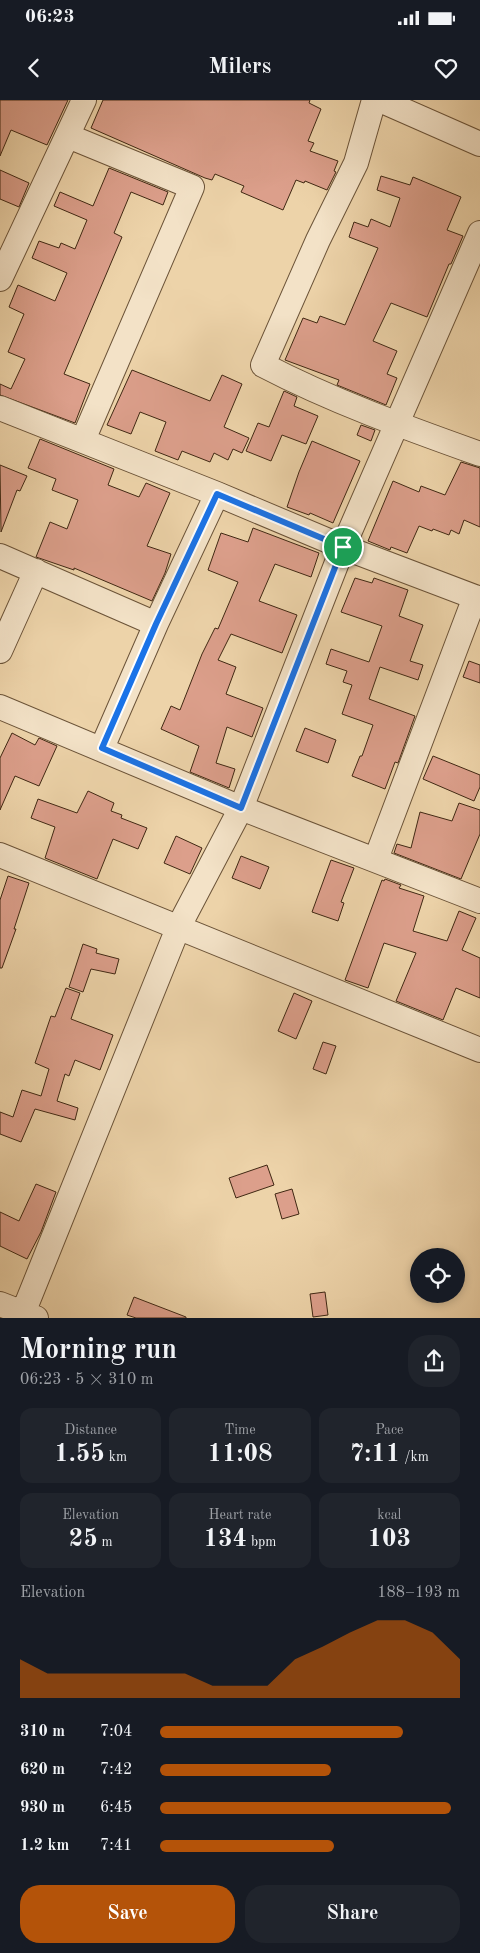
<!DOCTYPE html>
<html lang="en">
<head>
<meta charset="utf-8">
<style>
  :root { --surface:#171b24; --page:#20242c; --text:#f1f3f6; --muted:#9ea1a6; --accent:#b45309 }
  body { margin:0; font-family:"Old Standard TT",serif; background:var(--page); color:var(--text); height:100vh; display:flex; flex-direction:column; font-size:19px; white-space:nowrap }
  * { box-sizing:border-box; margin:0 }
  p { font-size:16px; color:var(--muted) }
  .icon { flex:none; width:28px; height:28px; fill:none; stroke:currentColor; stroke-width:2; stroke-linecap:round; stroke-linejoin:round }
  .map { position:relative; height:1218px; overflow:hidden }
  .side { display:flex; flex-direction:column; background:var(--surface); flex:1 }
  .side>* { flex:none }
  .buttons { position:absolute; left:410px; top:1148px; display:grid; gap:10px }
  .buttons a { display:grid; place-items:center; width:55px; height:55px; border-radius:50%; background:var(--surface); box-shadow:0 2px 8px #0003; font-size:25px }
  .pin { position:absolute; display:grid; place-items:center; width:42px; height:42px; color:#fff; margin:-21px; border:2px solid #fff; border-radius:50%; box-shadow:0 1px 5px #0007 }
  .round { display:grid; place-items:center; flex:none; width:52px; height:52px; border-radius:20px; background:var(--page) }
  .head { display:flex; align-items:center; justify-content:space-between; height:85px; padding:0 20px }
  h1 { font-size:28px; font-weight:600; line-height:38px }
  .stats { display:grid; grid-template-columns:repeat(3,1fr); gap:8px; height:85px; padding:5px 20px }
  .stats div { display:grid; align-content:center; border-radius:12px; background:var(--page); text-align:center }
  .stats b { font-size:25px; font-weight:600 }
  .stats small { font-size:14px; font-weight:400 }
  .stats p { font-size:14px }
  .chart { height:140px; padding:10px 20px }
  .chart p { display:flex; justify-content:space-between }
  .chart svg { width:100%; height:90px; margin-top:5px; fill:var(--accent); opacity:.7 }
  .action { display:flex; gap:10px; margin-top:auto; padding:10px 20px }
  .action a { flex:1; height:58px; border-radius:20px; background:var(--accent); color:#fff; font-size:20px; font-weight:600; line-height:58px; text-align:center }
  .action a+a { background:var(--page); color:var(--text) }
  ul { padding:0 20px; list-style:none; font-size:16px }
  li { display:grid; grid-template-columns:80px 60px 1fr; align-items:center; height:38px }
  li i { height:12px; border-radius:6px; background:var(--accent) }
  .status { display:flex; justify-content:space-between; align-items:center; height:35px; padding:0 25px; background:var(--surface); direction:ltr }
  .status svg { height:14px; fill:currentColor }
  header { display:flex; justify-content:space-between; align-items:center; height:65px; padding:0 20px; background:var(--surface); font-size:22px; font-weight:600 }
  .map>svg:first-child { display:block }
</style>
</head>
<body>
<div class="status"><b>06:23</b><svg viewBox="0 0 49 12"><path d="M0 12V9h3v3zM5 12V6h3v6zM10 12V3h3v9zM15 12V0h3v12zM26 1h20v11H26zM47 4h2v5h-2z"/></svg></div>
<header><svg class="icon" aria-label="back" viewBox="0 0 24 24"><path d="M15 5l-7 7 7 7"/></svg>Milers<svg class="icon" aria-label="heart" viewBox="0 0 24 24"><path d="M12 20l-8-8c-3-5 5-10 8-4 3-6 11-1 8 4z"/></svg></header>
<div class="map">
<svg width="480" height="1218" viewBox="0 0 480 1218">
  <rect width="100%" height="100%" fill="#edd3a9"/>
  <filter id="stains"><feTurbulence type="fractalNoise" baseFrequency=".004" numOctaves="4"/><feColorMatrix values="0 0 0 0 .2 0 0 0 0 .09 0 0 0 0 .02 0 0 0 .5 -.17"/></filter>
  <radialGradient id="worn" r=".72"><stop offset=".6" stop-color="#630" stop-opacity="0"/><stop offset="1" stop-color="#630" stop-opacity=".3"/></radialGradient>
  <path fill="#dc9f8b" stroke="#402813" d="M0,0H68L47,45L11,30L0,56Z
    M103,0H310L309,3L321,9L308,41L314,43L310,51L338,61L334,71L336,72L327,90L305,81L304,83L296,80L283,110L241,92L244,86L215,74L212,80L205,78L91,28Z
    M109,68L168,92L163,105L131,92L114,133L122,137L64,274L90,284L75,323L0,295V284L11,289L25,259L8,252L24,214L9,207L18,185L55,201L67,173L32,158L39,141L59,148L61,143L75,149L87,120L54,106L60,92L93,106Z
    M0,70L29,83L19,107L0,99Z
    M381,76L410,85L413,77L461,97L447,130L463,136L451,164H449L427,217L391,203L373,241L397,251L387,274L397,278L386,305L337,285L339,280L285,260L303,218L317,223L320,216L345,225L378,148L349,137L354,122L368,127L371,119L390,127L400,98L377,90Z
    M132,270L210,301L222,275L242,284L224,327L249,338L242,353L233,349L228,360L214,353L210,362L182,351L178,360L155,351L166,322L140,312L131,334L107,325Z
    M284,291L297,297L294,306L318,316L306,344L282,335L271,361L246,351L258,323L269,327Z
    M361,325L375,330L371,341L357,335Z
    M40,339L114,369L108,385L139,397L146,383L170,393L147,446L171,454L165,473L152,501L74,468V470L36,457L50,422L67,429L78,400L52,390L56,379L28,368Z
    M312,341L360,361L333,423L310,413L309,415L287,407L299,372Z
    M461,362L480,368V427L464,420L459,434L451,430L449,435L433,429L432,431L419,426L407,453L391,447L390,450L368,441L393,381L419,392L421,386L445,395Z
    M0,365L27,376L20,391L17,390L1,432Z
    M253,428L319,453L311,477L275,464L259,501L297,515L282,553L231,534L218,560L236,567L226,594L263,608L252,637L227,627L216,663L235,669L229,688L190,672L199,646L161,629L171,606L180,610L202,554L215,528L218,529L238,482L208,470L221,433L248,442Z
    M355,478L372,483L374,478L408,490L399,516L423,525L410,561L423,565L418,580L380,567L369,599L415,616L398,663L395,662L385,689L352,676L360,656H362L373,625L342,614L352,585L343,582L347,571L326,564L331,549L369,562L382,526L341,512Z
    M469,561L480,565V583L463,577Z
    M305,628L336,640L328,663L296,651Z
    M12,633L35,645L39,638L57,646L39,686L15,676L0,710V658Z
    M433,656L480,675V687L474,701L423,679Z
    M88,691L114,703L111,711L122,715L121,718L147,728L138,749L113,739L97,779L45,758L55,727L31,718L38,699L77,713Z
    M459,703L480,710V734L461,779L394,753L397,744L411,748L420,712L452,721Z
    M176,736L202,748L190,774L164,763Z
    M241,756L269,767L260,789L232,778Z
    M331,760L354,768L341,802L344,803L338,821L312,812Z
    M8,776L29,783L14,829H16L2,868H0V800Z
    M385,779L401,785L399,788L424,796L413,831L447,841L459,811L476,818L462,850L480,858V898L456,888L443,920L396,901L416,853L384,843L368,888L345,880L382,780L384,781Z
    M83,844L97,849L96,853L119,859L115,874L91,869L83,892L69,887Z
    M66,888L80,893L71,919L113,935L100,970L75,960L69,976L65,974L57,1001L78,1008L75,1020L35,1009L21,1042L0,1034V1012L13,1017L22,990L41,996L49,969L35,963L51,916L55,917Z
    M294,893L312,901L296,939L278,931Z
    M323,942L336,946L326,974L313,969Z
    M267,1065L274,1085L236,1098L229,1078Z
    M36,1084L56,1092L41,1132L27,1159L0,1146V1112L19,1121Z
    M292,1089L299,1114L282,1119L275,1094Z
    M325,1192L328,1215L313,1217L310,1194Z
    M134,1197L186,1217V1218H136L127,1215Z"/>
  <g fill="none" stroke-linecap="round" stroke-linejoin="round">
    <defs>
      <path id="minor" d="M374,0L356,63L318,140L263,265C332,301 407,328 480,354
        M380,0L480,44
        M68,36L192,87L83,340
        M0,179L84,0
        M0,308L217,394L343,447L480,499
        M0,456L156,524
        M0,551L36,471
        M0,607L241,708L480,801
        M102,648L156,524L217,394
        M0,755L480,950
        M376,759L475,497
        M0,1204L36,1218
        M21,1218L178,828L241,708L343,447L480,133"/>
    </defs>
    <use href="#minor" stroke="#6b5338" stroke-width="26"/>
    <use href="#minor" stroke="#f3e2c7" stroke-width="24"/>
  </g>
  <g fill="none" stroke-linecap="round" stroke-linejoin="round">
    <defs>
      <path id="route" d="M217,394L343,447L241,708L102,648L156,524Z"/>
    </defs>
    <use href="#route" stroke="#fff" stroke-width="10"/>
    <use href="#route" stroke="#1a73e8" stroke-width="6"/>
  </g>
  <rect width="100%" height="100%" filter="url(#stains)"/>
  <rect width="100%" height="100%" fill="url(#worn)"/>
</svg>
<div class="buttons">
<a><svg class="icon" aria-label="locate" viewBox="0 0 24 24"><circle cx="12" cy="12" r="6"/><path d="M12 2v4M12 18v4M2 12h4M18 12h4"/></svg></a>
</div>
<div class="pin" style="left:343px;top:447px;background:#1e9e55"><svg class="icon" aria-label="arrive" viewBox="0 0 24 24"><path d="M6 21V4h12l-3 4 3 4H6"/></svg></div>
</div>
<section class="side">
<div class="head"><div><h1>Morning run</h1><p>06:23 · 5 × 310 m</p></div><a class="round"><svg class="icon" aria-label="share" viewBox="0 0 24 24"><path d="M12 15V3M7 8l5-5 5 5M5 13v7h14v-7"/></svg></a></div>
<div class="stats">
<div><p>Distance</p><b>1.55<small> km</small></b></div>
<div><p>Time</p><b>11:08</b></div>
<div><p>Pace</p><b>7:11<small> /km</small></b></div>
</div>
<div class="stats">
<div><p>Elevation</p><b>25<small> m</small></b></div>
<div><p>Heart rate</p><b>134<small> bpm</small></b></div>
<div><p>kcal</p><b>103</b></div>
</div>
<div class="chart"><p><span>Elevation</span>188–193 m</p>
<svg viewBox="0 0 160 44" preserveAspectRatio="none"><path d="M0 44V25L10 32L20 32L30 32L40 32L50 32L60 32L70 38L80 38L90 38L100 25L110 19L120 12L130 6L140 6L150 12L160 25V44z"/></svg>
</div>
<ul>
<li><b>310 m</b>7:04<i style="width:81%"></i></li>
<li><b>620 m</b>7:42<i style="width:57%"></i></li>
<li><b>930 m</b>6:45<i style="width:97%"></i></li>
<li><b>1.2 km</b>7:41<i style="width:58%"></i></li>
</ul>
<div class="action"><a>Save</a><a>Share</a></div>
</section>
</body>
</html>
